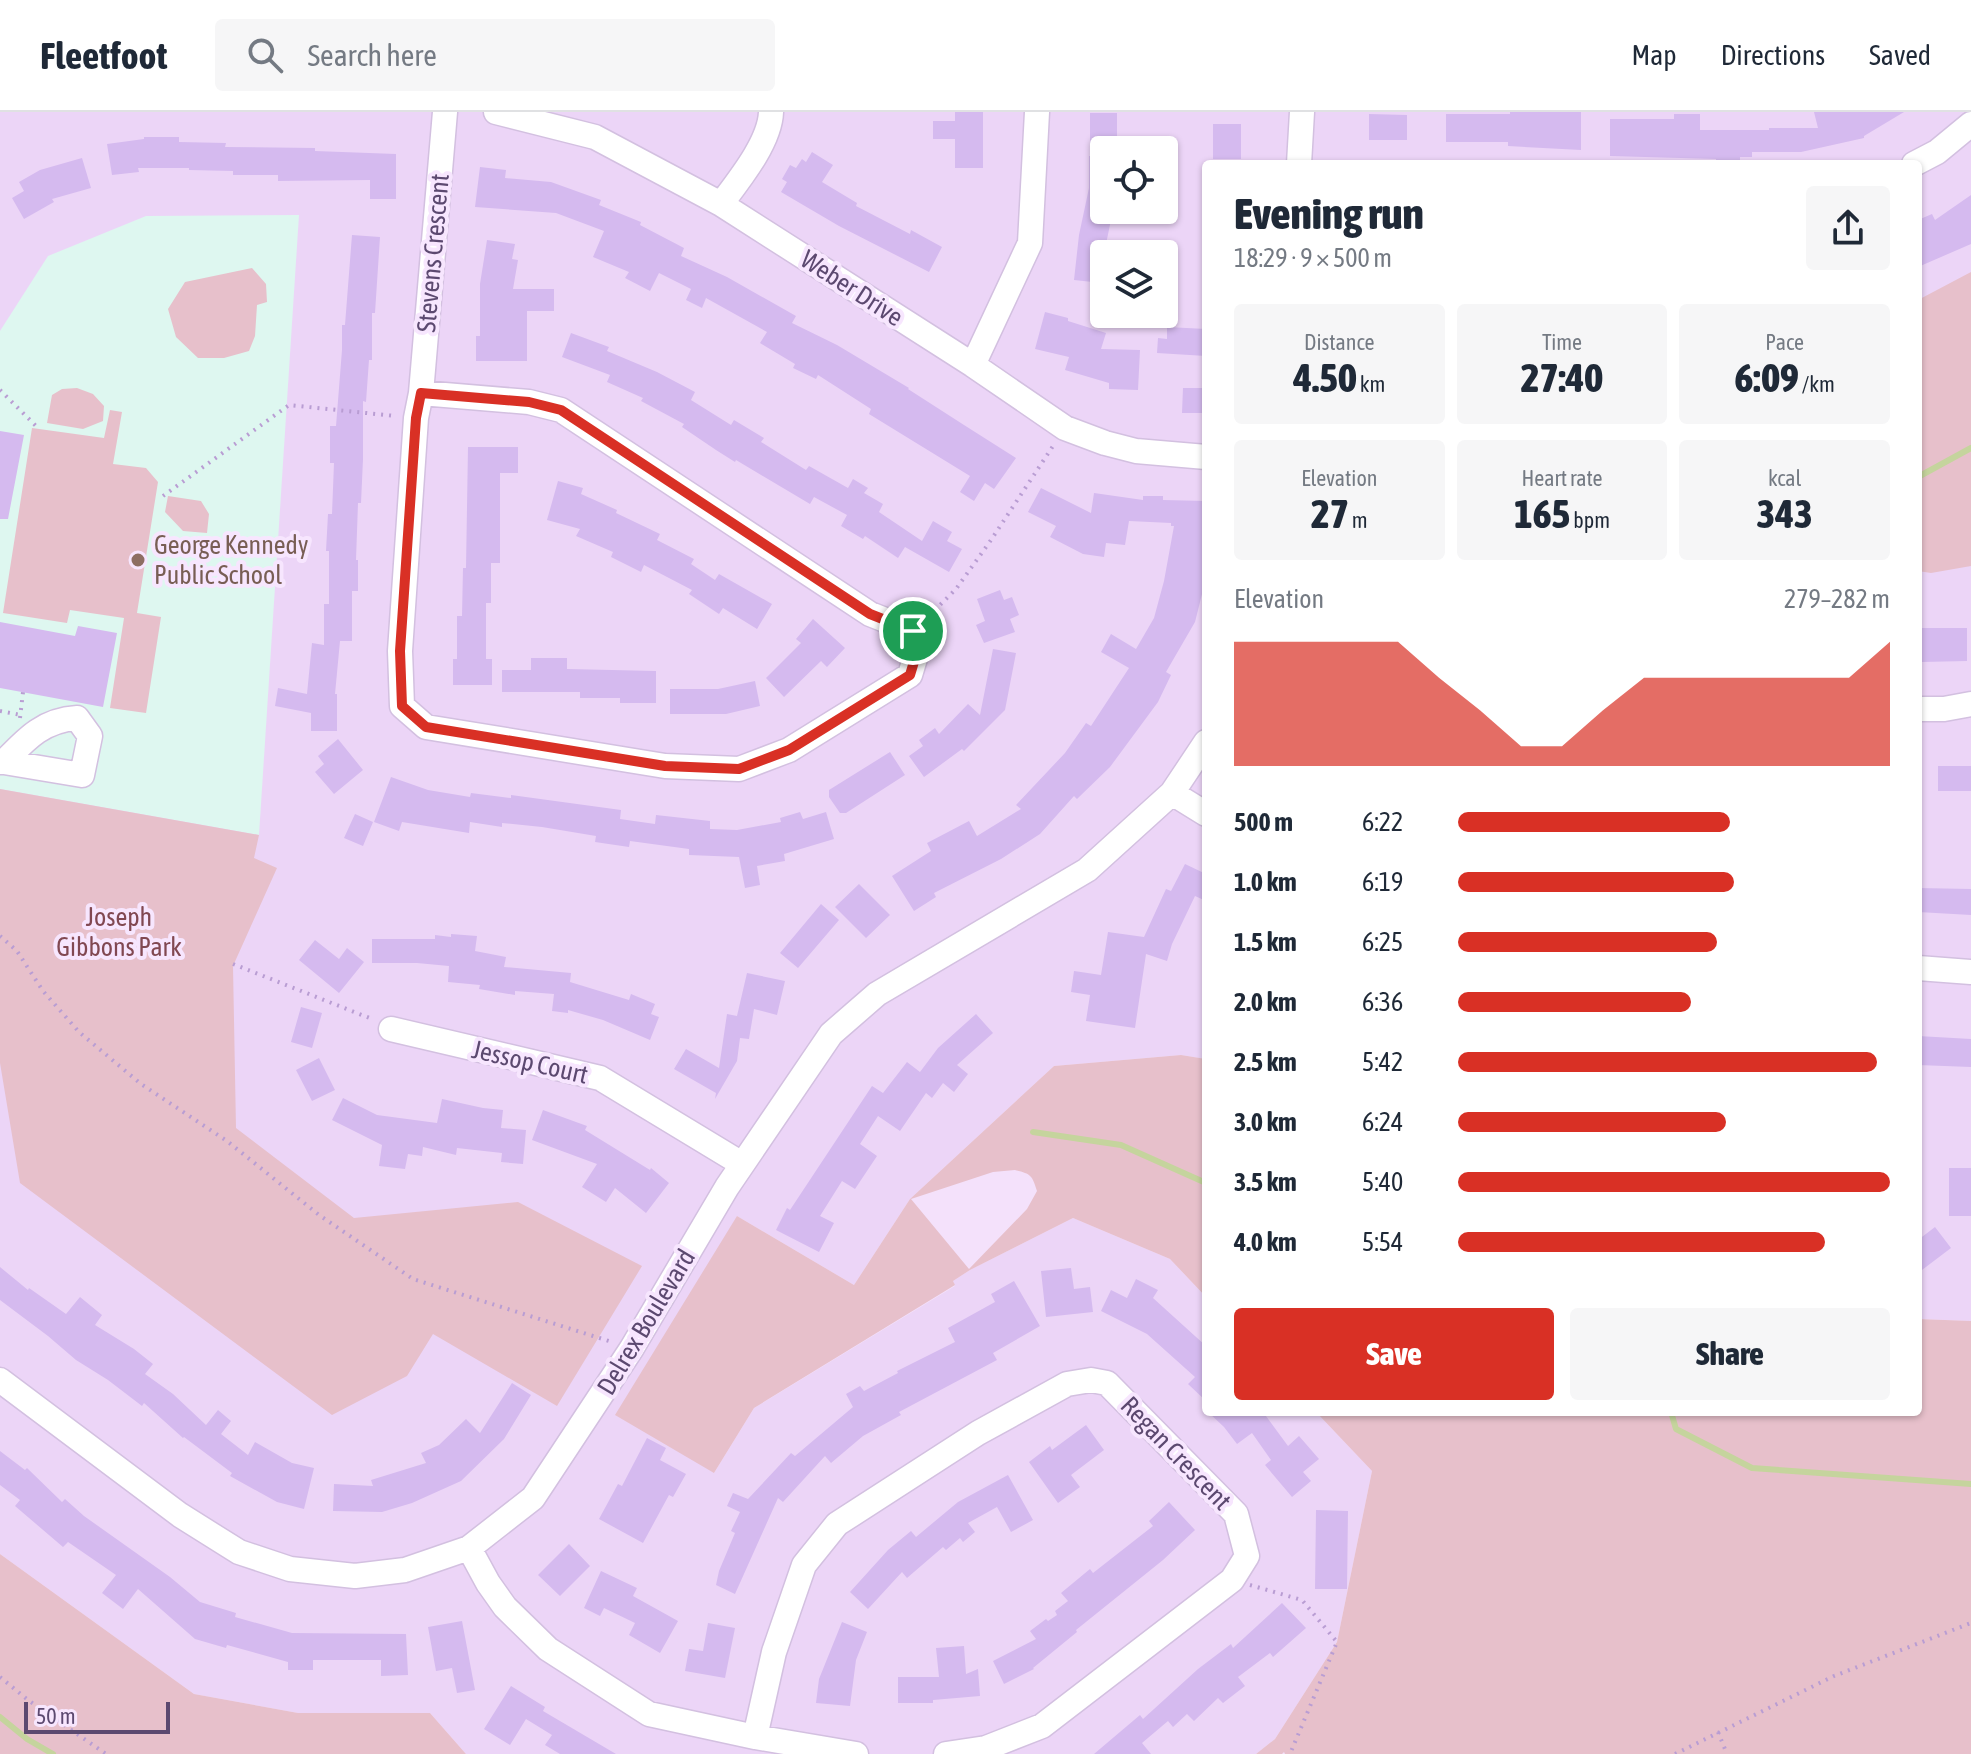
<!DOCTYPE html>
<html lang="en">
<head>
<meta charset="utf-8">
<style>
  :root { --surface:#fff; --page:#f6f6f7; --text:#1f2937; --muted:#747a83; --line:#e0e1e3; --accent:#d93025 }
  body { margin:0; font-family:"Asap Condensed",sans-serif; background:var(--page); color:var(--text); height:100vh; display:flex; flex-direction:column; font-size:30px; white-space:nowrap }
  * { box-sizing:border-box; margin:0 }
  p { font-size:26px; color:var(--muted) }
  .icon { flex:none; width:44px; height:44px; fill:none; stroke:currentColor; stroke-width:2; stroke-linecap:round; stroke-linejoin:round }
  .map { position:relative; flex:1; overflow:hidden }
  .details { position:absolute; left:1202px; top:48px; width:720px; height:1256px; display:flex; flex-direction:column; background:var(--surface); border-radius:8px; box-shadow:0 2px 6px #0004 }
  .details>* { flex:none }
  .tools { position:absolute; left:1090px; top:24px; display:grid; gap:16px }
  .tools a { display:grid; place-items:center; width:88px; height:88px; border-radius:8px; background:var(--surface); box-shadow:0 2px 6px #0004; font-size:40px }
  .scale { position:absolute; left:24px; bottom:20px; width:146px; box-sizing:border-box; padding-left:8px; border:4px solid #5c4970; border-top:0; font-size:22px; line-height:28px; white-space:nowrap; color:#5c4970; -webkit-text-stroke:6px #f7e6fe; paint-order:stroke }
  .pin { position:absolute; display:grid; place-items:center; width:68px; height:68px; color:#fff; margin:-34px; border:4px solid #fff; border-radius:50%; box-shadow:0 2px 8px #0007 }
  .round { display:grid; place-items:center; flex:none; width:84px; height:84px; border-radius:8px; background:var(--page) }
  .head { display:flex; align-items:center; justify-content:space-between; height:136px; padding:0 32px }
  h1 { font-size:44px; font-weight:800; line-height:60px }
  .metrics { display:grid; grid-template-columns:repeat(3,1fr); gap:12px; height:136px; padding:8px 32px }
  .metrics div { display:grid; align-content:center; border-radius:8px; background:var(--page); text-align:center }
  .metrics b { font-size:40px; font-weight:800 }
  .metrics small { font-size:22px; font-weight:400 }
  .metrics p { font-size:22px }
  .chart { height:224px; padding:16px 32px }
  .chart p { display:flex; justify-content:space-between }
  .chart svg { width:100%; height:144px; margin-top:8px; fill:var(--accent); opacity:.7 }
  .action { display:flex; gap:16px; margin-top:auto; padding:16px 32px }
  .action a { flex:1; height:92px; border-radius:8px; background:var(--accent); color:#fff; font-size:32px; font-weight:800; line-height:92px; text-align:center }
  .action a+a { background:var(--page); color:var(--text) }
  ul { padding:0 32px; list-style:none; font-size:26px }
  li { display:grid; grid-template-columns:128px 96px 1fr; align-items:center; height:60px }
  li i { height:20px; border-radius:10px; background:var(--accent) }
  header { display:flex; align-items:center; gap:48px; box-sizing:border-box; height:112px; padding:0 40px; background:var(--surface); border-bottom:2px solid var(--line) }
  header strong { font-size:38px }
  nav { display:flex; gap:44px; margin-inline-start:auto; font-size:28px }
  .search { width:560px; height:72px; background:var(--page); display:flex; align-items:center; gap:20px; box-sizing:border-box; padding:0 28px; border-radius:8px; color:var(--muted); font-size:30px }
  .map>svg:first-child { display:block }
</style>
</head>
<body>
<header>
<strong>Fleetfoot</strong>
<div class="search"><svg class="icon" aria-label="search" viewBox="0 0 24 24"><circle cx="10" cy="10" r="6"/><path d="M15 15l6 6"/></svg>Search here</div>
<nav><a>Map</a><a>Directions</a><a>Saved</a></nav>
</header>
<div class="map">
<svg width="1971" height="1642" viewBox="0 0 1971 1642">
  <rect width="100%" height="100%" fill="#f4e1fb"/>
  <path fill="#ecd5f7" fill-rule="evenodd" d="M0,0H1971V1209L1918,1207V52H1206V947L1181,943L1054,954L910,1087L854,1173L737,1104L714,1361L754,1296L955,1174L953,1169L970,1158L1073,1106L1170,1147L1206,1185V1300H1316L1372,1359L1337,1530L1275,1627L1256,1642H466L430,1601H298L194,1582L0,1442ZM1104,38H1164V98H1104ZM1104,142H1164V202H1104Z"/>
  <path fill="#def7f0" d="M299,103L259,723L0,677V219L48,144L146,104Z"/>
  <path fill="#e7c0cb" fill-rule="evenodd" d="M252,156L266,172L267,190L257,193L255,224L249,239L224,246H198L176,225L168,197L185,170Z
    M1971,160V454L1931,461L1918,459V188Z
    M77,276L93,282L104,294L103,309L83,317L47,311L52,283L62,277Z
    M110,298L122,300L113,352L146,356L158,370L137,501L161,505L146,601L110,596L124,506L70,498L67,511L3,501L32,316L104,326Z
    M168,384L201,389L209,402L207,421L183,419L165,400Z
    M0,677L259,723L254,746L277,756L233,854L236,1016L354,1106L518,1090L642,1154L557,1294L433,1222L407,1264L332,1303L20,1071L0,951Z
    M1181,943L1206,947V1185L1170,1147L1073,1106L970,1158L953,1169L955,1173L754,1296L714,1361L615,1303L737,1104L854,1173L910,1087L1054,954ZM1015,1058C1031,1062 1032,1063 1037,1079L1027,1097L969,1157L911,1087L993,1060Z
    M1918,1207L1971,1209V1642H1285L1284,1640L1282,1642H1256L1275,1627L1337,1530L1372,1359L1316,1300H1918Z
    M0,1442L194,1582L298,1601H430L466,1642H0Z"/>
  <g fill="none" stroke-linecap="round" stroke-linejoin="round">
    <path stroke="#c5d49d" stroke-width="6" d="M1918,365L1971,336
      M1033,1020L1121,1033L1206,1071
      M1671,1300L1676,1317L1752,1356L1971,1372
      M0,1605L27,1627L53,1642"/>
  </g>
  <path fill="#d5baef" d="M955,0H983V56H955V27H933V9H955Z
    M1510,0H1581V38L1508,34V30H1446V2H1510Z
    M1814,0H1904L1864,24V26L1801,40H1752V45H1740V52H1716V47L1610,44V7H1674V2H1700V18H1769V16H1818Z
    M1090,1H1117V38H1090Z
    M1369,2L1407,3V28H1369Z
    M1213,12H1241V47H1213Z
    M144,25H179V30L226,31L225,35L315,36V39L396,42V87H370V68L278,69V63H233V59L189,58V56H138L139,60L112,63L107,32L144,27Z
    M812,40L833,53L822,70L857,91L856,94L910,122L911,118L942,135L929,160L839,114L781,80L787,70L782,67L790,53L796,56L802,47L806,50Z
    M1089,44H1104V98H1113L1105,137L1106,142H1104L1102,171L1074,168L1079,123L1089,76Z
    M82,46L91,76L52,87L54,90L24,107L12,86L24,79L19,70L40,58Z
    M480,55L506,58L505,66L551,70L601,88L599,93L641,110L640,113L684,136L681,144L727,165L796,204L792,211L837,233L909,276L908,277L964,313L1016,346L994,377L985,371L974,389L960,380L970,364L869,302L871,297L818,263L816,267L793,256L795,252L760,231L767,220L706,186L702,196L686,188L691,177L659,161L650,179L625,166L629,160L593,145L604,119L556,101L475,95Z
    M1971,83V132L1918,155V108L1932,102L1935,108Z
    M352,123L380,125L375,201H372V248H369L366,290L363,289V347L361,391H358L356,448H358V479H352V529H340L335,582H337V619H311V601L275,594L278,576L307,582L312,531L324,533V492H329V439H326L328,402H332L334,351H330V314H336L342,238V213H345Z
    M487,128L515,132L512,147L518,148L513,177H554V199H527V249H476V224H480V172Z
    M1045,200L1068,206V209L1106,221L1101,237L1140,238L1138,278L1109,277V271L1065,258L1069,245L1035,237Z
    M1167,215L1206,217V244L1157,241L1158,226L1167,227Z
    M571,221L609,235L607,239L657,260L695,280L691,288L731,313L734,308L764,326L761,330L806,358L809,354L848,376L853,367L868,376L864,381L883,392L879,400L922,429L933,409L952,420L947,429L962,437L949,460L905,435L898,446L865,424L863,427L841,414L847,403L814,385L810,392L736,348L735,350L716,338L682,315L684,312L641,289L643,286L607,270L610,263L562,245Z
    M1183,276H1206V301H1182Z
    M0,319L24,323L8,407H0Z
    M468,335H518V361H500V451H491V491H486V547H492V573H453V547H457V504H462L463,456H466Z
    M558,369L583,376L581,382L617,398L616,401L660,422L657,428L694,447L691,452L715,468L719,462L772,492L757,517L723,496L719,502L689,482L692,478L644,453L641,460L611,445L613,440L576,424L580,417L547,408Z
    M1041,376L1091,401L1094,381L1143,388V384H1163V388L1206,389V466L1195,510L1166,560L1171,563L1158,590L1110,655L1077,687L1074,684L1040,722L1001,747L934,781L936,785L914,799L892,764L931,739L927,731L969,709L977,724L1021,697L1016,693L1065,641L1086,611L1091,614L1129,556L1101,540L1111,522L1136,537L1154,506L1164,469L1174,414H1171V411L1129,409L1125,433L1106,431L1104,445L1083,442L1050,425L1056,414L1028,400Z
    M1000,478L1004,488L1012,485L1019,503L1010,507L1015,520L984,531L976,513L985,509L977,487Z
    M813,507L845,536L827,555L821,549L784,585L766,566L801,531L796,527Z
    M0,510L75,524L78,514L117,521L103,595L0,576Z
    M1921,516H1967V549L1922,550Z
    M993,537L1016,541L1005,598L964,639L962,637L924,665L909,644L923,634L919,628L935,616L939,622L968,592L980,603Z
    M531,546H567V557L656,559V591H620V586H580V580H502V558H531Z
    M755,569L760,594L726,602H670V577H718Z
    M338,627L363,658L334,682L315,660L324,652L318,644Z
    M890,640L905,663L846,701H840L829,685V678Z
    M1938,654H1971V679H1938Z
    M391,665L428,678L470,685L471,681L511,686V683L621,698L620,707L655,712L656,703L710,709V717L737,718L781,710L780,706L800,700L803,707L826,700L834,727L784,742L785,749L757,754L760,773L745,776L739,745L689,743V737L630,729L629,735L595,730L596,724L542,715L502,711V715L470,710L469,721L402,710L399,719L374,710Z
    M355,702L373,710L363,734L344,726Z
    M1185,752L1206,762V789L1195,784L1172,832L1167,849L1146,842L1135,916L1086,909L1090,883L1071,880L1074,859L1101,863L1108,820L1144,825L1166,777L1171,779Z
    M859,772L890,803L866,826L835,795Z
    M1918,776L1971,777V803L1918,800Z
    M821,792L839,808L798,856L780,841Z
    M451,822L477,824L475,839L506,845L504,855L571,861L570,870L629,888L631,882L655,892L651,902L659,905L650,928L603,908L568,898V901L552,899L554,882L515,879V883L479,877L480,873L448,870L449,854L417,851H372V827H435V823L451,825Z
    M315,828L339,847L347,836L364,850L339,881L299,848Z
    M747,861L785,869L777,903L754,897L749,927L740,926L737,949L715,987L716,981L674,957L686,937L719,956L727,902L737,904Z
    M301,895L322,901L312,936L291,930Z
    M976,902L993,921L957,953L968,962L954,980L943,971L932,986L926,981L900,1019L878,1004L860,1032L877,1044L855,1077L842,1069L820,1104L834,1111L819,1140L776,1118L787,1096L790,1098L872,974L883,981L907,950L920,960L938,936Z
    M1918,924L1971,927V955L1918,953Z
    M319,946L335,978L312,989L296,958Z
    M343,986L377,1003L437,1011L442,987L483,996L503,998L501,1016L526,1018L523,1052L501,1050L502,1041L457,1036L456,1043L423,1035L422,1044L408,1042L405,1057L379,1054L382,1033L332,1008Z
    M543,998L587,1014L585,1018L650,1058L651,1056L669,1071L646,1101L615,1076L606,1090L582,1075L597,1052L532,1028Z
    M1949,1056H1971V1104H1949Z
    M1935,1115L1951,1136L1918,1161V1128Z
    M0,1155L28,1178L29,1176L66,1202L80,1185L102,1203L95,1213L134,1237L153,1252L145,1262L173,1282L206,1313L218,1298L231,1309L221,1322L248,1343L255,1330L292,1351L314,1356L304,1397L277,1390L230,1364L232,1361L184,1325L183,1326L144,1291L142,1294L108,1268L76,1248L48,1224L0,1188Z
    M1071,1156L1074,1177L1090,1175L1093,1200L1046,1205L1041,1159Z
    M1136,1167L1158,1178L1153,1186L1206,1234V1289L1188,1272L1195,1265L1147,1222L1101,1199L1111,1178L1127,1186Z
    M1014,1169L1040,1214L993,1241L997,1248L899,1300L901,1303L863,1324L831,1351L825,1344L783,1390L778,1386L735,1482L716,1473L719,1459L735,1421L731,1419L740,1400L727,1394L733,1381L748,1387L791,1341L795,1344L853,1295L846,1282L860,1274L864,1279L898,1261L897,1259L955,1230L948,1216L995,1190L991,1182Z
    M512,1271L531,1283L504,1327L461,1369L412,1391L382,1400L333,1399L334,1372L373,1374L371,1368L426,1351L421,1341L439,1333L466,1307L480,1321Z
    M1208,1300H1263L1288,1334L1299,1324L1319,1347L1303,1360L1311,1369L1292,1385L1265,1353L1271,1348L1252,1321L1237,1332L1224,1315Z
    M1086,1313L1104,1338L1071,1363L1080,1375L1058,1391L1029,1350L1050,1334L1052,1338Z
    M647,1326L666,1336L660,1348L686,1362L673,1385L669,1383L643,1431L599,1407L618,1372L622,1374Z
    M0,1339L25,1358L27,1356L62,1390L65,1387L84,1404L170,1465L200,1490L236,1501L235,1505L292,1521L406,1522L408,1563L381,1564V1548H313V1558H288V1550L227,1533L226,1536L195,1527L138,1477L123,1497L102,1481L116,1463L68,1430L63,1435L15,1394L20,1388L0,1373Z
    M1008,1363L1033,1408L1011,1420L997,1395L968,1411L975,1420L963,1430L960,1426L946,1438L943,1435L907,1466L902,1460L868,1497L850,1480L888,1438L911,1419L916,1425L958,1390Z
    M1169,1390L1195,1418L1163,1448L1076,1518L1077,1520L1033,1556L1034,1557L1004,1572L993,1549L1036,1527L1030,1519L1046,1507L1048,1509L1057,1503L1055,1499L1068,1489L1061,1481L1090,1457L1093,1461L1153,1414L1149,1409Z
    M1316,1398L1348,1399L1347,1477H1315Z
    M569,1432L590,1454L560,1484L538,1463Z
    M601,1459L637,1476L633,1484L678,1509L660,1541L629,1523L635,1511L604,1496L600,1504L584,1496Z
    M1282,1491L1306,1516L1273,1545L1270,1541L1238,1565L1245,1574L1223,1591L1218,1586L1194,1609L1187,1602L1173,1615L1168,1609L1142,1631L1151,1642H1094L1140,1603L1143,1607L1198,1557L1231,1532L1233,1536Z
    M462,1509L475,1578L457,1581L452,1556L436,1559L428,1515Z
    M842,1510L867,1520L856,1548L850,1594L816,1591L819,1567Z
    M708,1511L735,1516L725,1566L685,1559L689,1537L703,1539Z
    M964,1534L966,1562L978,1557L980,1584L933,1588V1591H898V1565H939L936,1536Z
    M511,1574L545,1595L543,1599L616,1642H560L545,1633L552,1623L526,1607L510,1633L484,1617Z"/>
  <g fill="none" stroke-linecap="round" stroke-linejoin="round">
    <defs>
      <path id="minor" d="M496,0L595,25L721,92L973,253L1065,316L1105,331L1136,339L1206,345
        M1299,52L1302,0
        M1914,52L1937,40L1971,12
        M721,92C739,68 770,30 771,0
        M973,253L1030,131L1037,0
        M421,281L529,290L561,298L870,502L913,519L916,543L910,563L789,638L739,657L665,654L426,615L402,594L400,539L416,306L421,281L445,0
        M1918,597H1944L1971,592
        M0,650H4L82,663L90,624L77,606C43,608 26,627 4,650
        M1172,681L1206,702
        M1918,856L1971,860
        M391,917L600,966L742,1052
        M0,1268L180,1403L239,1440L290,1457L355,1464L405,1458L469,1436L533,1386L632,1236L727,1075L831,922L877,882L1087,758L1172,681L1206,630
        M469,1436L488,1471L505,1495L548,1537L649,1602L755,1625L856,1642
        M755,1625L774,1540L804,1453L837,1412L978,1321L1067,1272L1091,1268L1107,1271L1236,1402L1247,1444L1232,1468L1042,1614L986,1636L946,1642"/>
    </defs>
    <use href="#minor" stroke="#d3c0e0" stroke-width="27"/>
    <path stroke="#b99dd3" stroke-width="4" stroke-dasharray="2 6" stroke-linecap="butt" d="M0,278L36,314
      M163,384L289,293L395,304
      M929,504L956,477L991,428L1053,334
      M0,599L21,603
      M20,606L23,580
      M0,824L17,839L43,879L79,920L141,972L227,1029L319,1103L413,1167L612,1230
      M233,852L372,907
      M1250,1473L1302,1488L1337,1530L1290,1642
      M0,1565L28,1588L106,1642
      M1718,1620L1727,1642
      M1675,1642L1834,1564L1971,1511"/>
    <use href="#minor" stroke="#fff" stroke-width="24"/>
  </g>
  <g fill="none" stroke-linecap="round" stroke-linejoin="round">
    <defs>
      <path id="route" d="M421,281L529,290L561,298L870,502L913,519L916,543L910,563L789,638L739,657L665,654L426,615L402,594L400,539L416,306Z"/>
    </defs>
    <use href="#route" stroke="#fff" stroke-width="16"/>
    <use href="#route" stroke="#d93025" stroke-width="10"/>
  </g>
  <circle fill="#8d6e63" stroke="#f7e6fe" stroke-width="3" cx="138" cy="448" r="8"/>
  <g text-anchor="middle" stroke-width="8" stroke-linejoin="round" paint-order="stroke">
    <g font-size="26" fill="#5c4970" stroke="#f7e6fe">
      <text transform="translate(433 141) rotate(-85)" y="9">Stevens Crescent</text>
      <text transform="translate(852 176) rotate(33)" y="9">Weber Drive</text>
      <text transform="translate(530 950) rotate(13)" y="9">Jessop Court</text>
      <text transform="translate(646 1210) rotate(-59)" y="9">Delrex Boulevard</text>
      <text transform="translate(1176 1341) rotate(46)" y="9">Regan Crescent</text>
    </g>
    <g font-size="26" fill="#785e54" stroke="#f7e6fe" text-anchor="start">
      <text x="154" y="442">George Kennedy<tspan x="154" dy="30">Public School</tspan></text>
    </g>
    <g font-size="26" fill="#814852" stroke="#f7e6fe">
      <text x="119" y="814">Joseph<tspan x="119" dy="30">Gibbons Park</tspan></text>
    </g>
  </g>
</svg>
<div class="tools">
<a><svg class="icon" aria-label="locate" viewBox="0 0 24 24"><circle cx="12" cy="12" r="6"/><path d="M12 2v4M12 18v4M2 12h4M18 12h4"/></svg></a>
<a><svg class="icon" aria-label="layers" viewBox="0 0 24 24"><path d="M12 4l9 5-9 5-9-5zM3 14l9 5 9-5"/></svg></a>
</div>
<div class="scale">50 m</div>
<div class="pin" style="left:913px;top:519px;background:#1e9e55"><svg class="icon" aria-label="arrive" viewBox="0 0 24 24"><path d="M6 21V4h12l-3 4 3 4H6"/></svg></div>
<section class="details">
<div class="head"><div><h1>Evening run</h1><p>18:29 · 9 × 500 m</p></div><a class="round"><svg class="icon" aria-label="share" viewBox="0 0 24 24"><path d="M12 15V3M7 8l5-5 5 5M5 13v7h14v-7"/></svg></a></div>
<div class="metrics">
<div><p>Distance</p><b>4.50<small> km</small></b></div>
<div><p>Time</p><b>27:40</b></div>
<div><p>Pace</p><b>6:09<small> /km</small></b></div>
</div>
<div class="metrics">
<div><p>Elevation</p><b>27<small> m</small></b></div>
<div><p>Heart rate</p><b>165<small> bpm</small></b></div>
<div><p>kcal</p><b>343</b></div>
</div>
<div class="chart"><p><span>Elevation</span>279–282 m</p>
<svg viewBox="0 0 160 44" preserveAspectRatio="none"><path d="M0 44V6L10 6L20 6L30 6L40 6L50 17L60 27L70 38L80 38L90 27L100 17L110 17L120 17L130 17L140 17L150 17L160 6V44z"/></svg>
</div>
<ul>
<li><b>500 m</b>6:22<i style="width:63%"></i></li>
<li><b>1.0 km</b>6:19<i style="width:64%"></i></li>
<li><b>1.5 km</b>6:25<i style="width:60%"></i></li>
<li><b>2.0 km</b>6:36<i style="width:54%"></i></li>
<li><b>2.5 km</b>5:42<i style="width:97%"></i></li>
<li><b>3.0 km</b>6:24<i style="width:62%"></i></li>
<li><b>3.5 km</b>5:40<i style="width:100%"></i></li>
<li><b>4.0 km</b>5:54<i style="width:85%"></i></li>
</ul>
<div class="action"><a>Save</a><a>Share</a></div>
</section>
</div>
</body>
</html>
